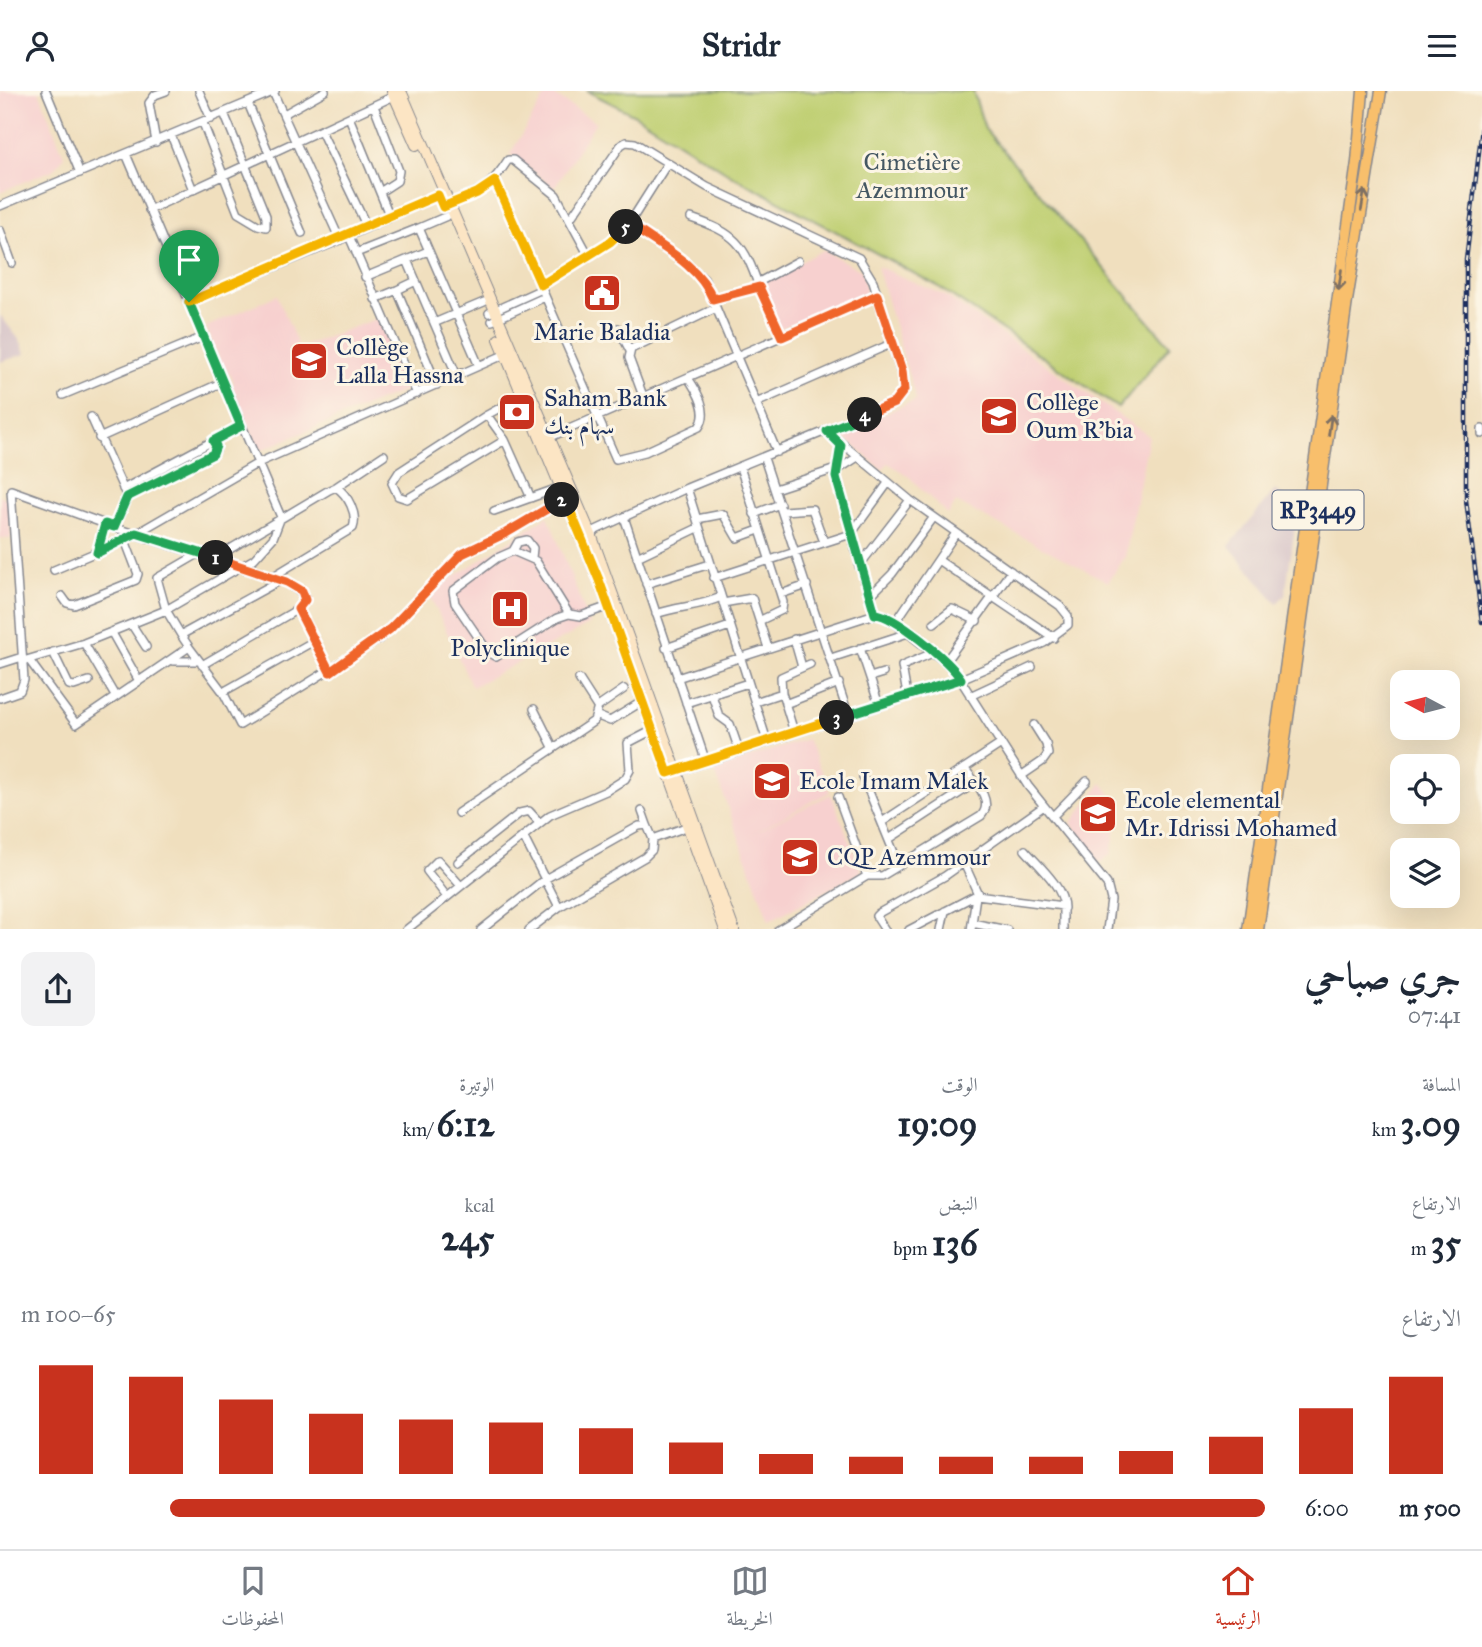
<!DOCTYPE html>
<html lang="ar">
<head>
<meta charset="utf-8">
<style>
  :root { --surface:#fff; --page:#f2f2f3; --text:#1f2937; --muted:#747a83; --line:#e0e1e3; --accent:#c8321e }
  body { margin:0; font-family:"IM FELL Great Primer",Amiri,serif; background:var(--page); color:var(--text); direction:rtl; height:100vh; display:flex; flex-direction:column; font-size:26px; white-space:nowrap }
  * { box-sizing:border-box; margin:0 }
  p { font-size:23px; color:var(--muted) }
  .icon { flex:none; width:38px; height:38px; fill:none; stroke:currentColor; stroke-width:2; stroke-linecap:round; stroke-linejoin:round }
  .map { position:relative; height:838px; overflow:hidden; direction:ltr }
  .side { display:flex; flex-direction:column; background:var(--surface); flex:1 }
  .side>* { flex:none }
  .needle { width:46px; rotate:277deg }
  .tools { position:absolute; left:1390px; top:579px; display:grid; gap:14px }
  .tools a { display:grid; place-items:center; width:70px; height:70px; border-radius:14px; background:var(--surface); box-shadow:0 7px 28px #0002; font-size:35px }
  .pin { position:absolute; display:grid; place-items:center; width:60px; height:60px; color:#fff; margin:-72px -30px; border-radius:50% 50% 50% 0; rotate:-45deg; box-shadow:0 0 7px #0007 }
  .pin .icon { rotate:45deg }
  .km { position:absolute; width:35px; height:35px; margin:-18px; border-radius:50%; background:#222; color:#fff; font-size:19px; line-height:35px; text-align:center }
  .round { display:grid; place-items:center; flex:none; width:74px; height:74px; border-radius:14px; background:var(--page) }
  .summary { display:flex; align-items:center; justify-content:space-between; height:119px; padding:0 21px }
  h1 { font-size:38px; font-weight:700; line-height:52px }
  .metrics { display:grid; grid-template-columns:repeat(3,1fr); gap:10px; height:119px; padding:7px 21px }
  .metrics div { display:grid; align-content:center }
  .metrics b { font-size:35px; font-weight:700 }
  .metrics small { font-size:19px; font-weight:400 }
  .metrics p { font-size:19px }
  .chart { height:196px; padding:14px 21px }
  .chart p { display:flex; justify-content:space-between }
  .chart svg { width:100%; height:126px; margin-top:7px; stroke:var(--accent); stroke-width:6 }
  ul { padding:0 21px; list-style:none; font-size:23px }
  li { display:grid; grid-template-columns:112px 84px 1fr; align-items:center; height:52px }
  li i { height:18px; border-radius:9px; background:var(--accent) }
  header { display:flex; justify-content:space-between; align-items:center; height:91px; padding:0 21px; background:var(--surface); font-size:32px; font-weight:700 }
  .menu { display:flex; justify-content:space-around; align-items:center; height:98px; border-top:2px solid var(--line); background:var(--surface); font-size:19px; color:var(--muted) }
  .menu a { display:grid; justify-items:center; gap:4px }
  .menu .current { color:var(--accent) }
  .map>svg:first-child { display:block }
</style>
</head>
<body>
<header><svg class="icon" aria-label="menu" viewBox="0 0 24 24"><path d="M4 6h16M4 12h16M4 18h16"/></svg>Stridr<svg class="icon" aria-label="person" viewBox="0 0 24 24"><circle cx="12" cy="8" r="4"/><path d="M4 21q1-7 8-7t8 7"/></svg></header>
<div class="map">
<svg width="1482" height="839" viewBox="0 0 1482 839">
  <rect width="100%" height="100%" fill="#fcf5e5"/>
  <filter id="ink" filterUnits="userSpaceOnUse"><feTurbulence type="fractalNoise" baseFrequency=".0143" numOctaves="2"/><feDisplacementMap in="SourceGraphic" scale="14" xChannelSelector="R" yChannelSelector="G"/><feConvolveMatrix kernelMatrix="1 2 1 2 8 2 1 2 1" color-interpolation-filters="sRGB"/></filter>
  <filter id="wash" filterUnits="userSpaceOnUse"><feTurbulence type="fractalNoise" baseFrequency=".00686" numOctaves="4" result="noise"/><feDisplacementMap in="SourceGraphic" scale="28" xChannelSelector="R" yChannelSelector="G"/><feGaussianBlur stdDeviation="1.57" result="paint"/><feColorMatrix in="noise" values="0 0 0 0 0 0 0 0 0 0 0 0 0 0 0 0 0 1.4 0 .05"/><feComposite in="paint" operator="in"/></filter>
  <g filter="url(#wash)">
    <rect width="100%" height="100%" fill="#f0dfbe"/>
    <path fill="#f7d0cf" d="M0,0H39L64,65L55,78L0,101Z
      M548,0L596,31L554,97L510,63Z
      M823,159L862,180L867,202L779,238L762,191Z
      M877,175L946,205L1149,345L1125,466L1108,491L956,411L948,424L907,384L888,372L882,379L839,342L916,309Z
      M277,204L299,257L378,227L410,297L259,360L230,294L234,292L230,283H225L206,236Z
      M0,405L9,408L11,448L0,447Z
      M548,425L590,533L472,596L429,502Z
      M807,648L830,701L746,746L831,703L862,781L769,830L714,678Z
      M1102,692L1120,714L1111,763L1101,771L1094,768L1071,732Z"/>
    <path fill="#d2bec5" d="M0,224L21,251L25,263L0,271Z
      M1275,399L1298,415L1285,504L1277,512L1229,455Z"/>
    <path fill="#bfcf72" stroke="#6d7f68" stroke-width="2" d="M587,0H973L985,38L1170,255L1118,317L936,194L734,86L635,24Z"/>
  </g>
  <g filter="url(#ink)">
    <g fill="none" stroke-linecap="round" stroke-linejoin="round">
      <defs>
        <path id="minor" d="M46,0L80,82
          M199,0L211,28
          M273,1L340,149
          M248,12L302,142
          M374,15L399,80L397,90L380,101
          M284,23L325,0
          M349,26L390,126
          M203,32L238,122L258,134L266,136V125L224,22
          M321,40L367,136
          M171,44L193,99
          M156,51L149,12L155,4L166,0
          M495,90L616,368L645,361L699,336C710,321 697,300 688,287
          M0,115L275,0
          M443,116C477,100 487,102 508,69H513L556,104L589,165
          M149,119L394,5
          M691,127C735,142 744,152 759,196
          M570,128L621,54L626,51L635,52L707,96L859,167L873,190L904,291L902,303L894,312L687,397L596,439L590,447
          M629,133L688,174L704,188L777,361
          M419,137L447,125
          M0,139L12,172
          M349,145L417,303
          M356,162L419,137L479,275
          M407,169L457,285
          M365,186L428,160
          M757,192L798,170
          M541,194L616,147L629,133L667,73
          M397,199L416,190
          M375,208L397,199L437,294
          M713,208L759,196L782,246
          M189,211L340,149L442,102
          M489,222L542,198
          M492,230L545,206
          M434,232L484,211
          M618,237L630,260
          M63,304L203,246
          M643,305L629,267L631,258L716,217
          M756,312L893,252
          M487,324L505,349L407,408L398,405L392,392L399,381L487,324L523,304
          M91,326L127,406L114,436
          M1482,338V343
          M99,347L223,291
          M546,348L877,204
          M505,349L531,407
          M841,354L836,386L852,440
          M764,367L848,623
          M740,376L783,511L782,519L761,529
          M336,396L384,364
          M687,397L767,650
          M123,398L241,335
          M775,398L842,376L856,367
          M127,406L213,363L216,359L213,350
          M494,420L561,396
          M783,420L812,418L824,451
          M754,423L780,413
          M624,426L706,671
          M697,428L723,423L737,447L759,439
          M513,460L518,451L527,449L533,457L532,467
          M97,462L105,433
          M637,466L698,437
          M215,467L329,399L336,396C348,404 358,423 353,437L272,486
          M938,469L1054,547
          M859,475L910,409
          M54,479L125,449L258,372L506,263
          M714,487L851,443
          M646,493L710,473
          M781,503L807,494
          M62,505L67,512L74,514L136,489L138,483L125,449
          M869,506L892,483L934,426
          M723,512L752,507L768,557
          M569,523L557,527L496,566L489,562L455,512L453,500L497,467L513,460L536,470L569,523L581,525L609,515
          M656,523C678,515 699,516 721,506
          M875,523L851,443L888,392
          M895,532L956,442
          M934,532L952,518L977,530
          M132,534L146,556
          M112,542L139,590
          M181,544L166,519L157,487L200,462
          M794,548L802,576
          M84,552L115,605
          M189,556L223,601L240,634L379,548L466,460L506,442L565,407
          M666,557L730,535
          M860,557L879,614
          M53,561L69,594L74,595L89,590
          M831,567L908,542
          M29,569L76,633L189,556L181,544L281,489
          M23,570L84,552L166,519L254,468L273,447L281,426L126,63
          M173,570H199
          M946,570L1011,480
          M0,573L22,566
          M202,574L298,518L330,581
          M870,586L883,582
          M677,587L875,523L886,525L953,577L1028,695L1107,793L1111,809L1107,839
          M579,588L597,616
          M223,601L314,550
          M782,602L794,641
          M712,604L719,625L730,633L739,659
          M907,604L902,575L935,561
          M970,605L1032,576
          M0,607L20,600L24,589L11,399L119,438L287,491L304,504L305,509L298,518
          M755,611L782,602L781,586L810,573
          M686,612L748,592
          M785,613L839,592
          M534,618L553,656
          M598,625L610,630L643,610
          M672,682L961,588L1044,552L1068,534V525L1060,515L910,409L827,340
          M1021,685L1043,670L1048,663L1046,653L1034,634
          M863,686L899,774
          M838,706L867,785
          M642,720L647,734
          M458,722L594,630L598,616L624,598
          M1053,725L1087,690
          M882,731L1001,653
          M523,745L559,816
          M889,748L975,692
          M1025,759C1038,774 1064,796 1064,817
          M458,771L520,722L529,720L540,732
          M977,804L1063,815V839
          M447,806L427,780L438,769L461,795
          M972,832L1007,839
          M406,839L550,724L606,700L625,688L630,679L628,652L653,639
          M481,839L545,788L639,735L647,734L653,748L686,736
          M529,839L559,816L645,766L652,759L653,748
          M778,839L867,785H882L981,725C995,710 974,690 964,677
          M885,839L876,825L879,822L945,785L1044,715
          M909,839L978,803L964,772
          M941,839L945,820
          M971,839L976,805"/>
        <path id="secondary" d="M392,0L416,54
          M401,0L592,446L734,839
          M499,248L599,489L725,839"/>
        <path id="trunk" d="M1248,839L1357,71L1363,0
          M1258,839L1347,210L1381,0"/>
      </defs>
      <use href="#minor" stroke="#86878e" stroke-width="10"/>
      <use href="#secondary" stroke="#86878e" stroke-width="12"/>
      <use href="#trunk" stroke="#86878e" stroke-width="13"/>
      <use href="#minor" stroke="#fff" stroke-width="7"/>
      <use href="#secondary" stroke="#fce5c4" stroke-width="10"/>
      <use href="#trunk" stroke="#f8bf6c" stroke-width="10"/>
      <defs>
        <path id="rail" d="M1482,36L1466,169V409L1482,531"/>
      </defs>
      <use href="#rail" stroke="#1b2f5e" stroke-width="4.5"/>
      <use href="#rail" stroke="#fcf5e5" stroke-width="2" stroke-dasharray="5" stroke-linecap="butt"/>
    </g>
    <defs><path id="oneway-shaft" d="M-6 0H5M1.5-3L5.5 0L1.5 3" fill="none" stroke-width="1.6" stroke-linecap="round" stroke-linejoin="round" transform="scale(1.75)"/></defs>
    <g stroke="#7e7064">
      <use href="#oneway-shaft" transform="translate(1363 109) rotate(-81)"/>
      <use href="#oneway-shaft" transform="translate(1340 189) rotate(98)"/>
      <use href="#oneway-shaft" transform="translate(1330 334) rotate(-82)"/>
    </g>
  </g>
  <g fill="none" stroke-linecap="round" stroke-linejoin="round" filter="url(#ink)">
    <defs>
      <path id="split-1" d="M189,211L241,335L213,350L216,355L213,363L127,406L114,436L105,433L97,462L136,442L216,467"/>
      <path id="split-2" d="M216,467L287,491L302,500L305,509L298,518L330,581L390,538L462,463L506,442L562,409"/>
      <path id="split-3" d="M562,409L565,407L599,489L668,682L837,627"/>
      <path id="split-4" d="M837,627L961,588C949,570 895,524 875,523L836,386L841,354L827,340L865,324"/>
      <path id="split-5" d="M626,136L629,133C659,155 698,172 713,208L759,196L782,246L877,204L902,280L904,299L894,312L865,324"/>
      <path id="split-6" d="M189,211L438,104L443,116L477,102L495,90L541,194L610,151L626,136"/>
    </defs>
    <use href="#split-1" stroke="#fff" stroke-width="14"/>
    <use href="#split-2" stroke="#fff" stroke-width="14"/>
    <use href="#split-3" stroke="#fff" stroke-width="14"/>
    <use href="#split-4" stroke="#fff" stroke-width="14"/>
    <use href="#split-5" stroke="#fff" stroke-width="14"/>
    <use href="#split-6" stroke="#fff" stroke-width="14"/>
    <use href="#split-1" stroke="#22a559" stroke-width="9"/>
    <use href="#split-2" stroke="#f0652b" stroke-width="9"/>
    <use href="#split-3" stroke="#f5b400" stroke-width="9"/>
    <use href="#split-4" stroke="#22a559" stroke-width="9"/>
    <use href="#split-5" stroke="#f0652b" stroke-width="9"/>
    <use href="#split-6" stroke="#f5b400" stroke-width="9"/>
  </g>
  <defs>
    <symbol id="civic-square" viewBox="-11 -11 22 22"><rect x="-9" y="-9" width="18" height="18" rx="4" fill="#c8321e" stroke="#fcf5e5"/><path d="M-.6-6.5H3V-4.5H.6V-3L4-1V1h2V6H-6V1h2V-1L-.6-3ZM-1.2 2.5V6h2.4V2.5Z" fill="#fff"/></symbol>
    <symbol id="school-square" viewBox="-11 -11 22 22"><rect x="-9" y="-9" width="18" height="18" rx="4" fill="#c8321e" stroke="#fcf5e5"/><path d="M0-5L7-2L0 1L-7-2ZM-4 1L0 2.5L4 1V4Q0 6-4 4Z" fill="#fff"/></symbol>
    <symbol id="bank-square" viewBox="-11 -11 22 22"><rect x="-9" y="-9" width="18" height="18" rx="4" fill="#c8321e" stroke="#fcf5e5"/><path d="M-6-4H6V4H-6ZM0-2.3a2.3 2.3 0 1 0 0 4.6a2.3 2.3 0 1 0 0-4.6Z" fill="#fff"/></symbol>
    <symbol id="hospital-square" viewBox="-11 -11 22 22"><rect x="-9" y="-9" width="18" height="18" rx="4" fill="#c8321e" stroke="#fcf5e5"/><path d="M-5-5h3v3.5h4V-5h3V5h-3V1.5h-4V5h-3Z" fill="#fff"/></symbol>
  </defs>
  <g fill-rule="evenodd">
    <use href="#civic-square" x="580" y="180" width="44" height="44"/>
    <use href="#school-square" x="287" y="248" width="44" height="44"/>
    <use href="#bank-square" x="495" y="299" width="44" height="44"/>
    <use href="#school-square" x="977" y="303" width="44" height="44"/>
    <use href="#hospital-square" x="488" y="496" width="44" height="44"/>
    <use href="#school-square" x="750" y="668" width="44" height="44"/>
    <use href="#school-square" x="1076" y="701" width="44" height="44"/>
    <use href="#school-square" x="778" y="744" width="44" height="44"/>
  </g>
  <g text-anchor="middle" stroke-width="6" stroke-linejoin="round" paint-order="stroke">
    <rect fill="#fcf5e5" stroke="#5e6a86" stroke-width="2" x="1272.5" y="399.5" width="91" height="39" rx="5"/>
    <g font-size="23" font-weight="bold" fill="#1b2f5e">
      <text x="1318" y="427">RP3449</text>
    </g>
    <g font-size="24" fill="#445763" stroke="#fcf5e5">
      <text x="912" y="79">Cimetière<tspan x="912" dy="28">Azemmour</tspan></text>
    </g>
    <g font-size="24" fill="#1b2f5e" stroke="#fcf5e5" text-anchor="start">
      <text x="602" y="249" text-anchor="middle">Marie Baladia</text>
      <text x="336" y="264">Collège<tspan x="336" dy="28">Lalla Hassna</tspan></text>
      <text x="544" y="315">Saham Bank<tspan x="544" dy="28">سهام بنك</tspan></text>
      <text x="1026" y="319">Collège<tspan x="1026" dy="28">Oum R'bia</tspan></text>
      <text x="510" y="565" text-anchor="middle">Polyclinique</text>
      <text x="799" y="698">Ecole Imam Malek</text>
      <text x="1125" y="717">Ecole elemental<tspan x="1125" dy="28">Mr. Idrissi Mohamed</tspan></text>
      <text x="827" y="774">CQP Azemmour</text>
    </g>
  </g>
</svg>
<div class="tools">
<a><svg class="needle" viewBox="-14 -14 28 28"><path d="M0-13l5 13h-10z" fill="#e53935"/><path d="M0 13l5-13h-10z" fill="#747a83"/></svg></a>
<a><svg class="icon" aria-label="locate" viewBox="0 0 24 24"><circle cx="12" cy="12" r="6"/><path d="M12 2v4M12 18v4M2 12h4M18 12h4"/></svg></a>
<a><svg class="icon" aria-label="layers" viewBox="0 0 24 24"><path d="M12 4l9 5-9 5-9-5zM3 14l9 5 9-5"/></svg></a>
</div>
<div class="pin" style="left:189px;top:211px;background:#1e9e55"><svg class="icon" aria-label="arrive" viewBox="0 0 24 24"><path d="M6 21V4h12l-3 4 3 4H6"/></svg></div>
<b class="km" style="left:216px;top:467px">1</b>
<b class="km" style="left:562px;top:409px">2</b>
<b class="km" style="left:837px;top:627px">3</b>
<b class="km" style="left:865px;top:324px">4</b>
<b class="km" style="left:626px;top:136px">5</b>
</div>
<section class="side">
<div class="summary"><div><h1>جري صباحي</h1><p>07:41</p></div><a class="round"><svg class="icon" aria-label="share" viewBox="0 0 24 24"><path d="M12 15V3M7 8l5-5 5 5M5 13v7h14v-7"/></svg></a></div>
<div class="metrics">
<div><p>المسافة</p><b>3.09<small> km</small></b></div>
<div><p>الوقت</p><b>19:09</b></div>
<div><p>الوتيرة</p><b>6:12<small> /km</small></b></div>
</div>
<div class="metrics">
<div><p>الارتفاع</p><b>35<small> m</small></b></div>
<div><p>النبض</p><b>136<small> bpm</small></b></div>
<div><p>kcal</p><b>245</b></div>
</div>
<div class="chart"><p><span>الارتفاع</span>65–100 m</p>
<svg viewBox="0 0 160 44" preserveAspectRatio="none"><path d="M5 44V6M15 44V10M25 44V18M35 44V23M45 44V25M55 44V26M65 44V28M75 44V33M85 44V37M95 44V38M105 44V38M115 44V38M125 44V36M135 44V31M145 44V21M155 44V10"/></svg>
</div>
<ul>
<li><b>500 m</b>6:00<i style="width:88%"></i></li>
</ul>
</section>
<nav class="menu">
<a class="current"><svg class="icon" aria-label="home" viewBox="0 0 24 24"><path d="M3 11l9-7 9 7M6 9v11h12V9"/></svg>الرئيسية</a>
<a><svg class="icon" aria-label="map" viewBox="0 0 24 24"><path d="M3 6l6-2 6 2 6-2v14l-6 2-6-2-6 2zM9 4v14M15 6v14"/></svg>الخريطة</a>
<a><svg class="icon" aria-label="saved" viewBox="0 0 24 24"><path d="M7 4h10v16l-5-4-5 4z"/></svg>المحفوظات</a>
</nav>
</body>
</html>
